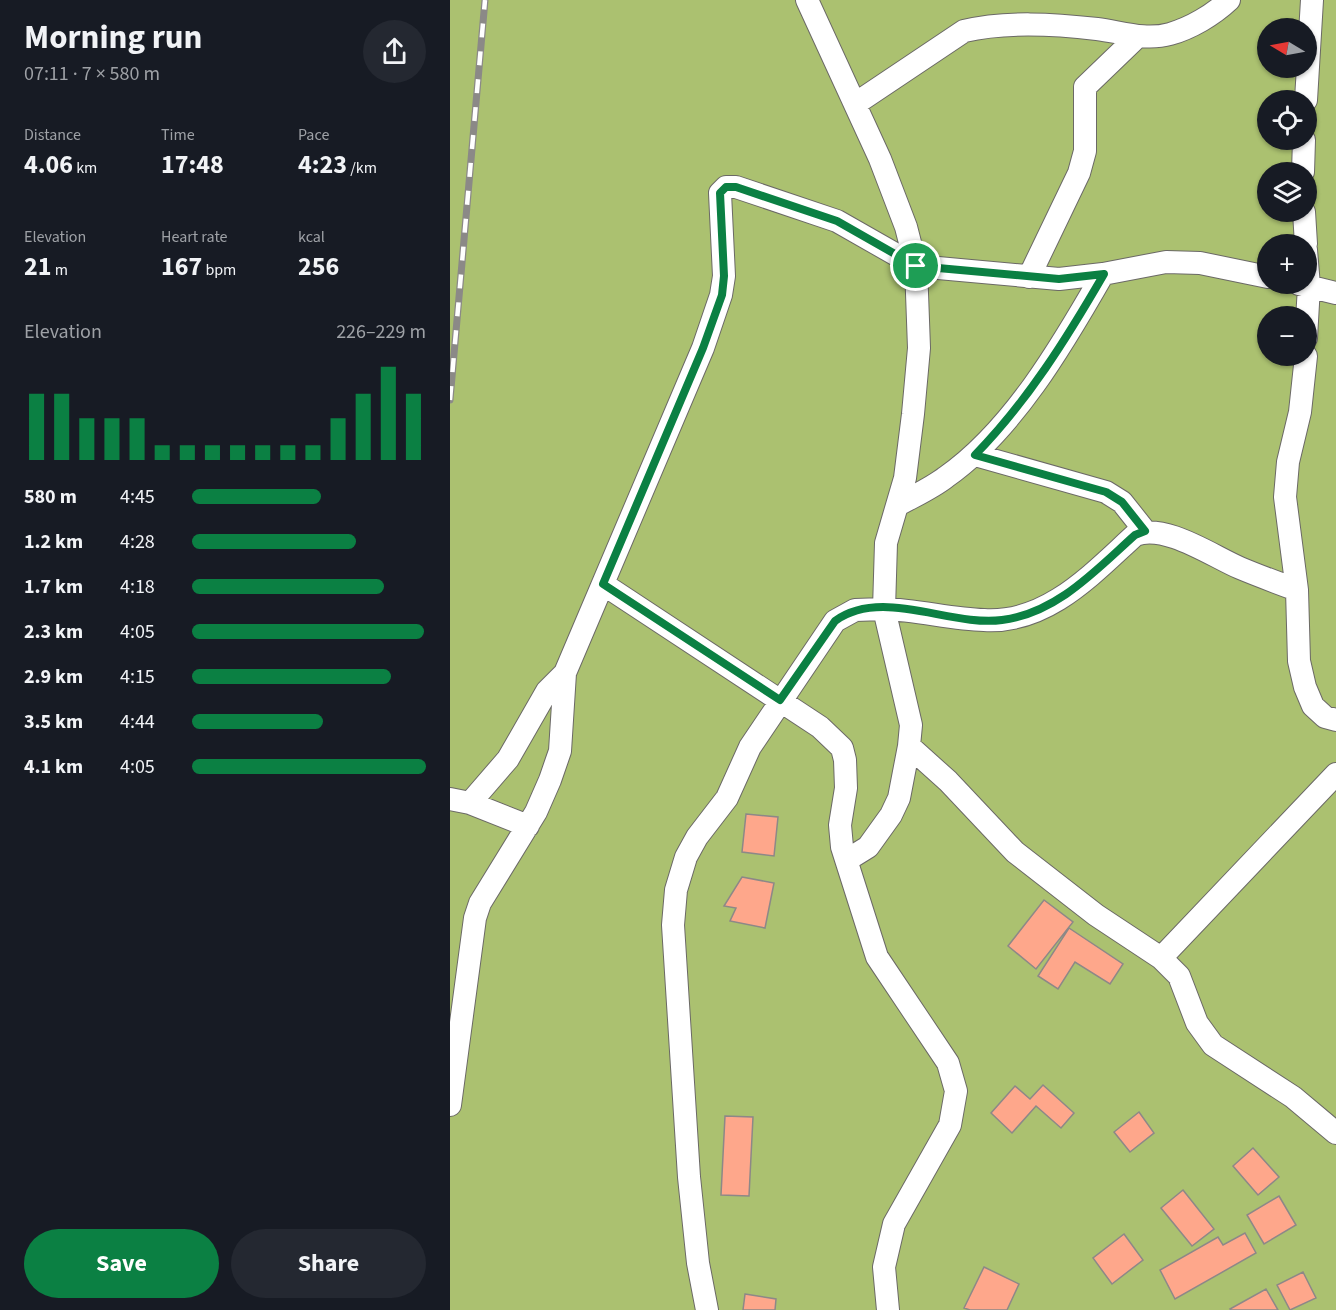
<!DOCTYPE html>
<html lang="en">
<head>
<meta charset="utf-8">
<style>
  :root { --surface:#171b24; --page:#242831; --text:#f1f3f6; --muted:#9ea1a6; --accent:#0b8043 }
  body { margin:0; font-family:"Source Sans 3",sans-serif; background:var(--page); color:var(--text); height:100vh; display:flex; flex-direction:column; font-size:22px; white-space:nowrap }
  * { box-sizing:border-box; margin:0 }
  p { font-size:20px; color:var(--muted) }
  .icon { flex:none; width:33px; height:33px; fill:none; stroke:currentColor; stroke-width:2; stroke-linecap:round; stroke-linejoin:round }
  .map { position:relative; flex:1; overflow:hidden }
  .details { display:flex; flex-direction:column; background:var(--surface); width:450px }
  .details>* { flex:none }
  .needle { width:39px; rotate:280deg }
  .controls { position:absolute; left:807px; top:18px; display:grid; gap:12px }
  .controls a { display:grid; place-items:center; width:60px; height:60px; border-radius:50%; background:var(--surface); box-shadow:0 2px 4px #0004; font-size:30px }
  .pin { position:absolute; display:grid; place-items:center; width:51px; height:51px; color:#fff; margin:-26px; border:3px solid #fff; border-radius:50%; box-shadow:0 2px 6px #0007 }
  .round { display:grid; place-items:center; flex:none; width:63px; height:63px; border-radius:32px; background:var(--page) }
  .head { display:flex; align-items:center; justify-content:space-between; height:102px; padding:0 24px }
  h1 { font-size:33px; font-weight:700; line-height:45px }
  .stats { display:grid; grid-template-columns:repeat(3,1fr); gap:9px; height:102px; padding:6px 24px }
  .stats div { display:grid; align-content:center }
  .stats b { font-size:26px; font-weight:700 }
  .stats small { font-size:16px; font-weight:400 }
  .stats p { font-size:16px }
  .chart { height:168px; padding:12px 24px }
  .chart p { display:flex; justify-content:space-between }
  .chart svg { width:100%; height:108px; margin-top:6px; stroke:var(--accent); stroke-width:6 }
  .action { display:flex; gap:12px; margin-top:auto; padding:12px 24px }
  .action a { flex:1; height:69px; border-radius:36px; background:var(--accent); color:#fff; font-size:24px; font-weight:700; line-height:69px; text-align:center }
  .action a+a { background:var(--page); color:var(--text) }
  ul { padding:0 24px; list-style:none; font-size:20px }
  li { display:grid; grid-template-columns:96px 72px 1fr; align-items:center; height:45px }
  li i { height:15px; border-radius:8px; background:var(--accent) }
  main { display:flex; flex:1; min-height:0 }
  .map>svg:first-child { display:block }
</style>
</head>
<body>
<main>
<section class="details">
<div class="head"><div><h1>Morning run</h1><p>07:11 · 7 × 580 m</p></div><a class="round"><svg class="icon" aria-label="share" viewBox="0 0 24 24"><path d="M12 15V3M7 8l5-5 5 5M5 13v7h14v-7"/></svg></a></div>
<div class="stats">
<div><p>Distance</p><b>4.06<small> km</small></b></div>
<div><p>Time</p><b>17:48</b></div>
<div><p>Pace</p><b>4:23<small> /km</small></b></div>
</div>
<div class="stats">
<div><p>Elevation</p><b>21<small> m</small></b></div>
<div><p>Heart rate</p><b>167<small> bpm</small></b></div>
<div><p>kcal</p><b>256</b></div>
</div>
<div class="chart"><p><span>Elevation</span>226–229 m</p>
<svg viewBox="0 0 160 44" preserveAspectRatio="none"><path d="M5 44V17M15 44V17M25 44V27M35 44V27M45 44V27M55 44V38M65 44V38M75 44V38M85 44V38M95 44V38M105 44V38M115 44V38M125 44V27M135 44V17M145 44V6M155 44V17"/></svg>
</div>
<ul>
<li><b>580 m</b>4:45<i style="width:55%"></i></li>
<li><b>1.2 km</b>4:28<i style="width:70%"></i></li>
<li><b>1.7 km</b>4:18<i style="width:82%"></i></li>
<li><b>2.3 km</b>4:05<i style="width:99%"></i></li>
<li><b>2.9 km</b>4:15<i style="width:85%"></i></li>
<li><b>3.5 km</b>4:44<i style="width:56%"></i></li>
<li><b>4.1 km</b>4:05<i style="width:100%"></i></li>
</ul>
<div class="action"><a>Save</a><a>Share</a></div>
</section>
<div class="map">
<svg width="886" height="1310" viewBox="0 0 886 1310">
  <rect width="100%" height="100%" fill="#e3e0dd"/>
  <path fill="#abc170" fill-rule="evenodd" d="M0,0H886V1310H0ZM818,28H856V68H818ZM818,100H856V140H818ZM818,172H856V212H818ZM818,244H856V284H818ZM818,316H856V356H818Z"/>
  <path fill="#fea78b" stroke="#8d8887" stroke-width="1.5" d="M296,814L328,817L324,856L292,852Z
    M292,877L324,883L315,928L280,921L286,908L274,906Z
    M594,900L623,922L586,969L558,946Z
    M619,928L673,964L660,984L625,962L608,989L588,976Z
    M593,1085L624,1113L611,1128L586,1106L562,1133L541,1113L565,1086L580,1099Z
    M689,1112L704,1133L680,1152L664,1132Z
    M275,1116L303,1117L299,1196L271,1195Z
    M803,1148L829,1177L808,1195L783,1166Z
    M733,1190L764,1229L742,1246L711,1208Z
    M829,1196L846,1225L814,1244L797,1215Z
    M795,1233L806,1253L725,1299L710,1270L768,1237L773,1245Z
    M674,1234L693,1260L662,1284L643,1258Z
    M534,1267L569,1284L557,1310H520L514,1308Z
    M853,1272L866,1298L840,1310L827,1285Z
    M816,1289L828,1310H781L780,1309Z
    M295,1294L326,1299L325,1310H293Z"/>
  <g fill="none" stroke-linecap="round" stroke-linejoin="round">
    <defs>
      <path id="street" d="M856,100L862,0
        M405,104L514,31C556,21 604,24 647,29C671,32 695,41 720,34C741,28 763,15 779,0
        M853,172L854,140
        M854,212L856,244
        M856,250L859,286L856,338
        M579,277L629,173L635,151V87L688,36
        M849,284L886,293
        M856,356L850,412L838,462L835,497L847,590L849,661L855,687L863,706L875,717L886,720
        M525,455L656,492L672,502L695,531
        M448,505C464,496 482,488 496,477C563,430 613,344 653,274
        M153,584L370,727L392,748L395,760L396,788L390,825L392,847L427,957L498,1063L506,1091L500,1125L444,1224L434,1267L438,1310
        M459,746L498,781L565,852L646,915L711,958L729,976L747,1023L763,1045L843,1097L886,1133
        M0,799L20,803L78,826
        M20,803L58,759L97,691L115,673
        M397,860L418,847L441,815L449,798L459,746L461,725L434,609C468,610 501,619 534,620C597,624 642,574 685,535C715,523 762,556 790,568C809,576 828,583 847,590
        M711,958L886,774
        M0,1105L25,918L30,903L86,812L100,780L110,751L115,673L253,348L271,295L274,276L270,193L276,187H286L387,221L466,266L609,279L653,274L716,262L750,263L818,277
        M257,1310L248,1263L239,1177L223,925L226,890L236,857L247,837L277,798L300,747L385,621L405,610L434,609L436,543L455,478L463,414L469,348L466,266L456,227L430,159L357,0"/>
    </defs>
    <use href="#street" stroke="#6b6966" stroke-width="24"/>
    <use href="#street" stroke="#fff" stroke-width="22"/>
    <defs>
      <path id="rail" d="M0,400L35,0"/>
    </defs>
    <use href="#rail" stroke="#8b8987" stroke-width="7"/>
    <use href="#rail" stroke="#fff" stroke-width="4.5" stroke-dasharray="14" stroke-linecap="butt"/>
  </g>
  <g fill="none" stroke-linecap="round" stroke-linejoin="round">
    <defs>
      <path id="route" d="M276,187H286L387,221L466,266L609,279L654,274C617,338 577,402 525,455L656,492L672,502L695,531L685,535C646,570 607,613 552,620C500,627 432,587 385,621L330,700L153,584L253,348L272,295L274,276L270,193Z"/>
    </defs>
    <use href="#route" stroke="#fff" stroke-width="12"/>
    <use href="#route" stroke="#0b8043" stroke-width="8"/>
  </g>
</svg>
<div class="controls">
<a><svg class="needle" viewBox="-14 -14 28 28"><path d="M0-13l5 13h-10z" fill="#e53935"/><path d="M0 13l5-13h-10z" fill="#9ea1a6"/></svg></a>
<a><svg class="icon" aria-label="locate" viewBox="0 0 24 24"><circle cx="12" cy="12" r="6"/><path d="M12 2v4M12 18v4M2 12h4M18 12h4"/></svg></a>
<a><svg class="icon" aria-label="layers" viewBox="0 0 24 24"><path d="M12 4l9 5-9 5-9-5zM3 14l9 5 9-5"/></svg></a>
<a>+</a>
<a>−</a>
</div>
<div class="pin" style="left:466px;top:266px;background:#1e9e55"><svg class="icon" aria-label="arrive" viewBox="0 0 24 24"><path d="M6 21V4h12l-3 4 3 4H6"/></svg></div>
</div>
</main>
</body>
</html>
